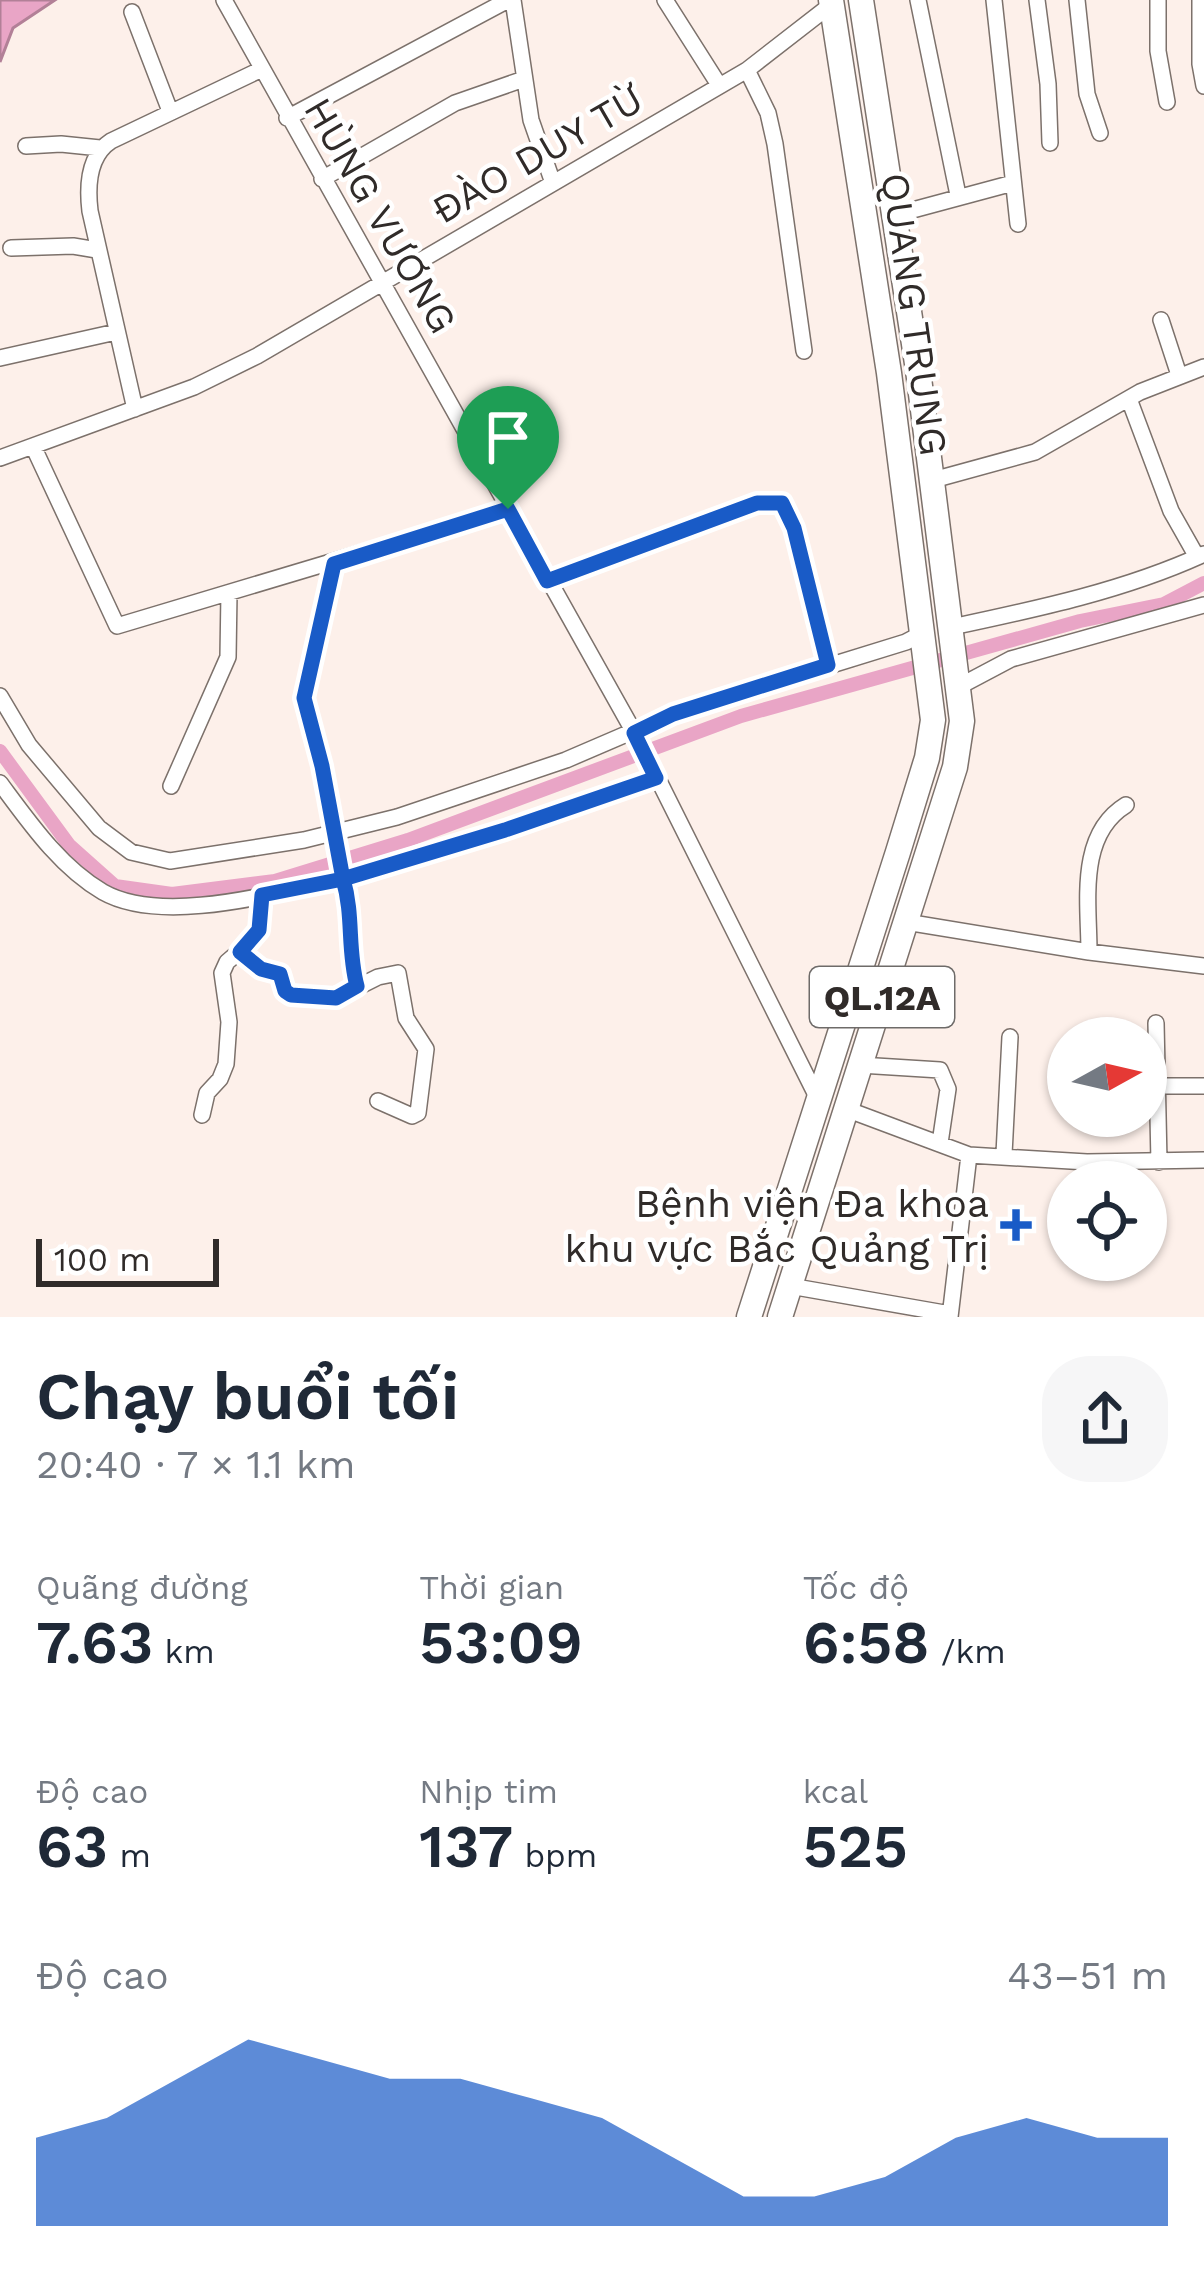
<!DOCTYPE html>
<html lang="vi">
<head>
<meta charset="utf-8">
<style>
  :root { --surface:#fff; --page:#f6f6f7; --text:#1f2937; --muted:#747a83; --accent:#195bc7 }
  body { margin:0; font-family:"Work Sans",sans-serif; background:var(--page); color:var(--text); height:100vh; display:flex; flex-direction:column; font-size:45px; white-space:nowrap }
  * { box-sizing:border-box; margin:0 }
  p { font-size:39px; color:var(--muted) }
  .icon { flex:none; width:66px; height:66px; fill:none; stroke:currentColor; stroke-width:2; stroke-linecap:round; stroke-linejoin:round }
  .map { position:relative; height:1317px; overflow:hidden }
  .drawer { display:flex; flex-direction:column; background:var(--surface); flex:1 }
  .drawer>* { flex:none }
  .needle { width:78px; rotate:82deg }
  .buttons { position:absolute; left:1047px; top:1017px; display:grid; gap:24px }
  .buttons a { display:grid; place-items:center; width:120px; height:120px; border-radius:50%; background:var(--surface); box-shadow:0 3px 9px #0004; font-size:60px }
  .scale { position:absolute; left:36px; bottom:30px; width:183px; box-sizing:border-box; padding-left:12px; border:6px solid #302b29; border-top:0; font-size:33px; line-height:42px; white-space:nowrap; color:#302b29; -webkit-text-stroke:9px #fff; paint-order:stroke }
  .pin { position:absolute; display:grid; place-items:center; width:102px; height:102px; color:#fff; margin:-123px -51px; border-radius:50% 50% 50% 0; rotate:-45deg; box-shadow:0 0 12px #0007 }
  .pin .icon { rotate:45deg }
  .round { display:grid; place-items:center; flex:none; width:126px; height:126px; border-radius:48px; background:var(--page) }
  .head { display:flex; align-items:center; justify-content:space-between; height:204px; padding:0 36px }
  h1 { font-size:66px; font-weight:600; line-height:90px }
  .figures { display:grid; grid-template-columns:repeat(3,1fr); gap:18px; height:204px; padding:12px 36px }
  .figures div { display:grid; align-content:center }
  .figures b { font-size:60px; font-weight:600 }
  .figures small { font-size:33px; font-weight:400 }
  .figures p { font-size:33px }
  .chart { height:336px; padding:24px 36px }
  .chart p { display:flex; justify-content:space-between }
  .chart svg { width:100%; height:216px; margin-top:12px; fill:var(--accent); opacity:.7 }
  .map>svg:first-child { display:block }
</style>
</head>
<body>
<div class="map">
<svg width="1204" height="1317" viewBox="0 0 1204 1317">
  <rect width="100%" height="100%" fill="#fdf0ea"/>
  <path fill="#e9a5c6" stroke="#b28097" stroke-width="3" d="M0,0H55L13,28L0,62Z"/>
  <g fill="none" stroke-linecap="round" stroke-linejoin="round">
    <path stroke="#e9a5c6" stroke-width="14" d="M0,751L69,845L115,886L172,894L275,881L408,840L741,716L1080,621L1164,604L1204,583"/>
    <defs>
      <path id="minor" d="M224,0L640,743L818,1099
        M513,0L531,120L553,183
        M665,0L719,85
        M918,0L958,195
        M994,0L1018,224
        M1037,0L1048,84L1050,143
        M1077,0L1087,94L1100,133
        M1158,0V51L1167,102
        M1200,0V64L1204,86
        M132,12L170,111
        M747,70L768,113L775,144L804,351
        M287,118L508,0
        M26,146L61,144L100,148
        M322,179L455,103L524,79
        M894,215L1013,183
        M11,248L73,246L97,250
        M1161,320L1179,375
        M0,358L116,332
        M1129,399L1171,511L1197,557
        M135,409L90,211C87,186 88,156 111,141L262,69
        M33,446L117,626L508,509
        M0,458L194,387L257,356L747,70L832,4
        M933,480L1035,452L1140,392L1204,367
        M547,581L757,503L775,501L786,508L794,528L828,665
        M952,627C1037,609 1126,590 1204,554
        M960,686L1011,659L1204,605
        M0,696L29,745L99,828L131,852L170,861L304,840L397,817L566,760L673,714L906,642L923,633
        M0,783C29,822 60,867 103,892C163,926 278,892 343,879L322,766L304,698L334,564
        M171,786L228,657L229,593
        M906,922L1089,952L1204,966
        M240,952L261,969L280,974L285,991L291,995L336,998L378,977L398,973L406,1018L426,1049L418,1113L412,1116L378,1101
        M1089,952C1089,903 1077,835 1126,805
        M357,986C347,949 354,916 343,879L505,830L656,778
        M1156,1023L1159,1162
        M860,1065L940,1070L948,1089L940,1143
        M1156,1086H1204
        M846,1109L969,1155L1087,1162L1204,1160
        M202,1115L207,1093L220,1079L226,1064L229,1022L222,973L227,962L256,937L262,895
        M1004,1154L1010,1037
        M790,1286L950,1314
        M950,1317L969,1155"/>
      <path id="highway" d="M749,1317L898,852L927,758L933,720L889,373L831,0
        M780,1317L955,767L962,721L918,370L861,0"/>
    </defs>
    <use href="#minor" stroke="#7c716b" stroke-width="18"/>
    <use href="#highway" stroke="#7c716b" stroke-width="27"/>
    <use href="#minor" stroke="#fff" stroke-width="15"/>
    <use href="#highway" stroke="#fff" stroke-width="24"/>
  </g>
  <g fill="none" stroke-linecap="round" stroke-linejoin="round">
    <defs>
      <path id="route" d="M508,509L334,564L304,698L322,766L343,879L262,895L259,930L240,952L261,969L280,974L285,991L291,995L336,998L357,986C347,949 354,916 343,879L505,830L656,778L634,733L673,714L828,665L794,528L782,503H757L547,581L508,509"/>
    </defs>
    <use href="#route" stroke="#fff" stroke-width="24"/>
    <use href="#route" stroke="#195bc7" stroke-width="15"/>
  </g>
  <path fill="#195bc7" stroke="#fff" stroke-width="4.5" d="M1010 1207h12v12h12v12h-12v12h-12v-12h-12v-12h12z"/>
  <g text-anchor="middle" stroke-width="9" stroke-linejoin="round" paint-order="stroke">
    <rect fill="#fff" stroke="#6e6b69" stroke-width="3" x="810" y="967" width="144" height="60" rx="9"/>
    <g font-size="36" font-weight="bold" fill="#302b29">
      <text x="882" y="1010">QL.12A</text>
    </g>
    <g font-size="39" fill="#302b29" stroke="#fff">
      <text transform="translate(537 154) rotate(-30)" y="14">ĐÀO DUY TỪ</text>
      <text transform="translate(381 215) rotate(60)" y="14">HÙNG VƯƠNG</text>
      <text transform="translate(915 314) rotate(82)" y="14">QUANG TRUNG</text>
    </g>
    <g font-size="39" fill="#302b29" stroke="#fff" text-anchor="end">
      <text x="989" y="1217">Bệnh viện Đa khoa<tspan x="989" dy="45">khu vực Bắc Quảng Trị</tspan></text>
    </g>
  </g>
</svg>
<div class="buttons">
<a><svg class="needle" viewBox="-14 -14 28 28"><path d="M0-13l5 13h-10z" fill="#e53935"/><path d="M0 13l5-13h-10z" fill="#747a83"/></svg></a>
<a><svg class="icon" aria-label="locate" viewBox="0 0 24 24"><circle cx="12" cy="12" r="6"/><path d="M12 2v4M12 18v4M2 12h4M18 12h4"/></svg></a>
</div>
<div class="scale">100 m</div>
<div class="pin" style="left:508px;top:509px;background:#1e9e55"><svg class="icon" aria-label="arrive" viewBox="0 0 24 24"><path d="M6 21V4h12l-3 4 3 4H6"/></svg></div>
</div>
<section class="drawer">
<div class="head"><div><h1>Chạy buổi tối</h1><p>20:40 · 7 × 1.1 km</p></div><a class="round"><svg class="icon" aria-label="share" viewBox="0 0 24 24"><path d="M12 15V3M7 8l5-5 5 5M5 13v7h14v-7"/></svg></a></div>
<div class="figures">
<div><p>Quãng đường</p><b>7.63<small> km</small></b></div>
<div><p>Thời gian</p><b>53:09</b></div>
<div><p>Tốc độ</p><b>6:58<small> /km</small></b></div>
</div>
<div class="figures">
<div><p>Độ cao</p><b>63<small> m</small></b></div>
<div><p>Nhịp tim</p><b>137<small> bpm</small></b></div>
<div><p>kcal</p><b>525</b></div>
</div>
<div class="chart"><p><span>Độ cao</span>43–51 m</p>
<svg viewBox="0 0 160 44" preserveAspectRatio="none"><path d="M0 44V26L10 22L20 14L30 6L40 10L50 14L60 14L70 18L80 22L90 30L100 38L110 38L120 34L130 26L140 22L150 26L160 26V44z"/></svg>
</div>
</section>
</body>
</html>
